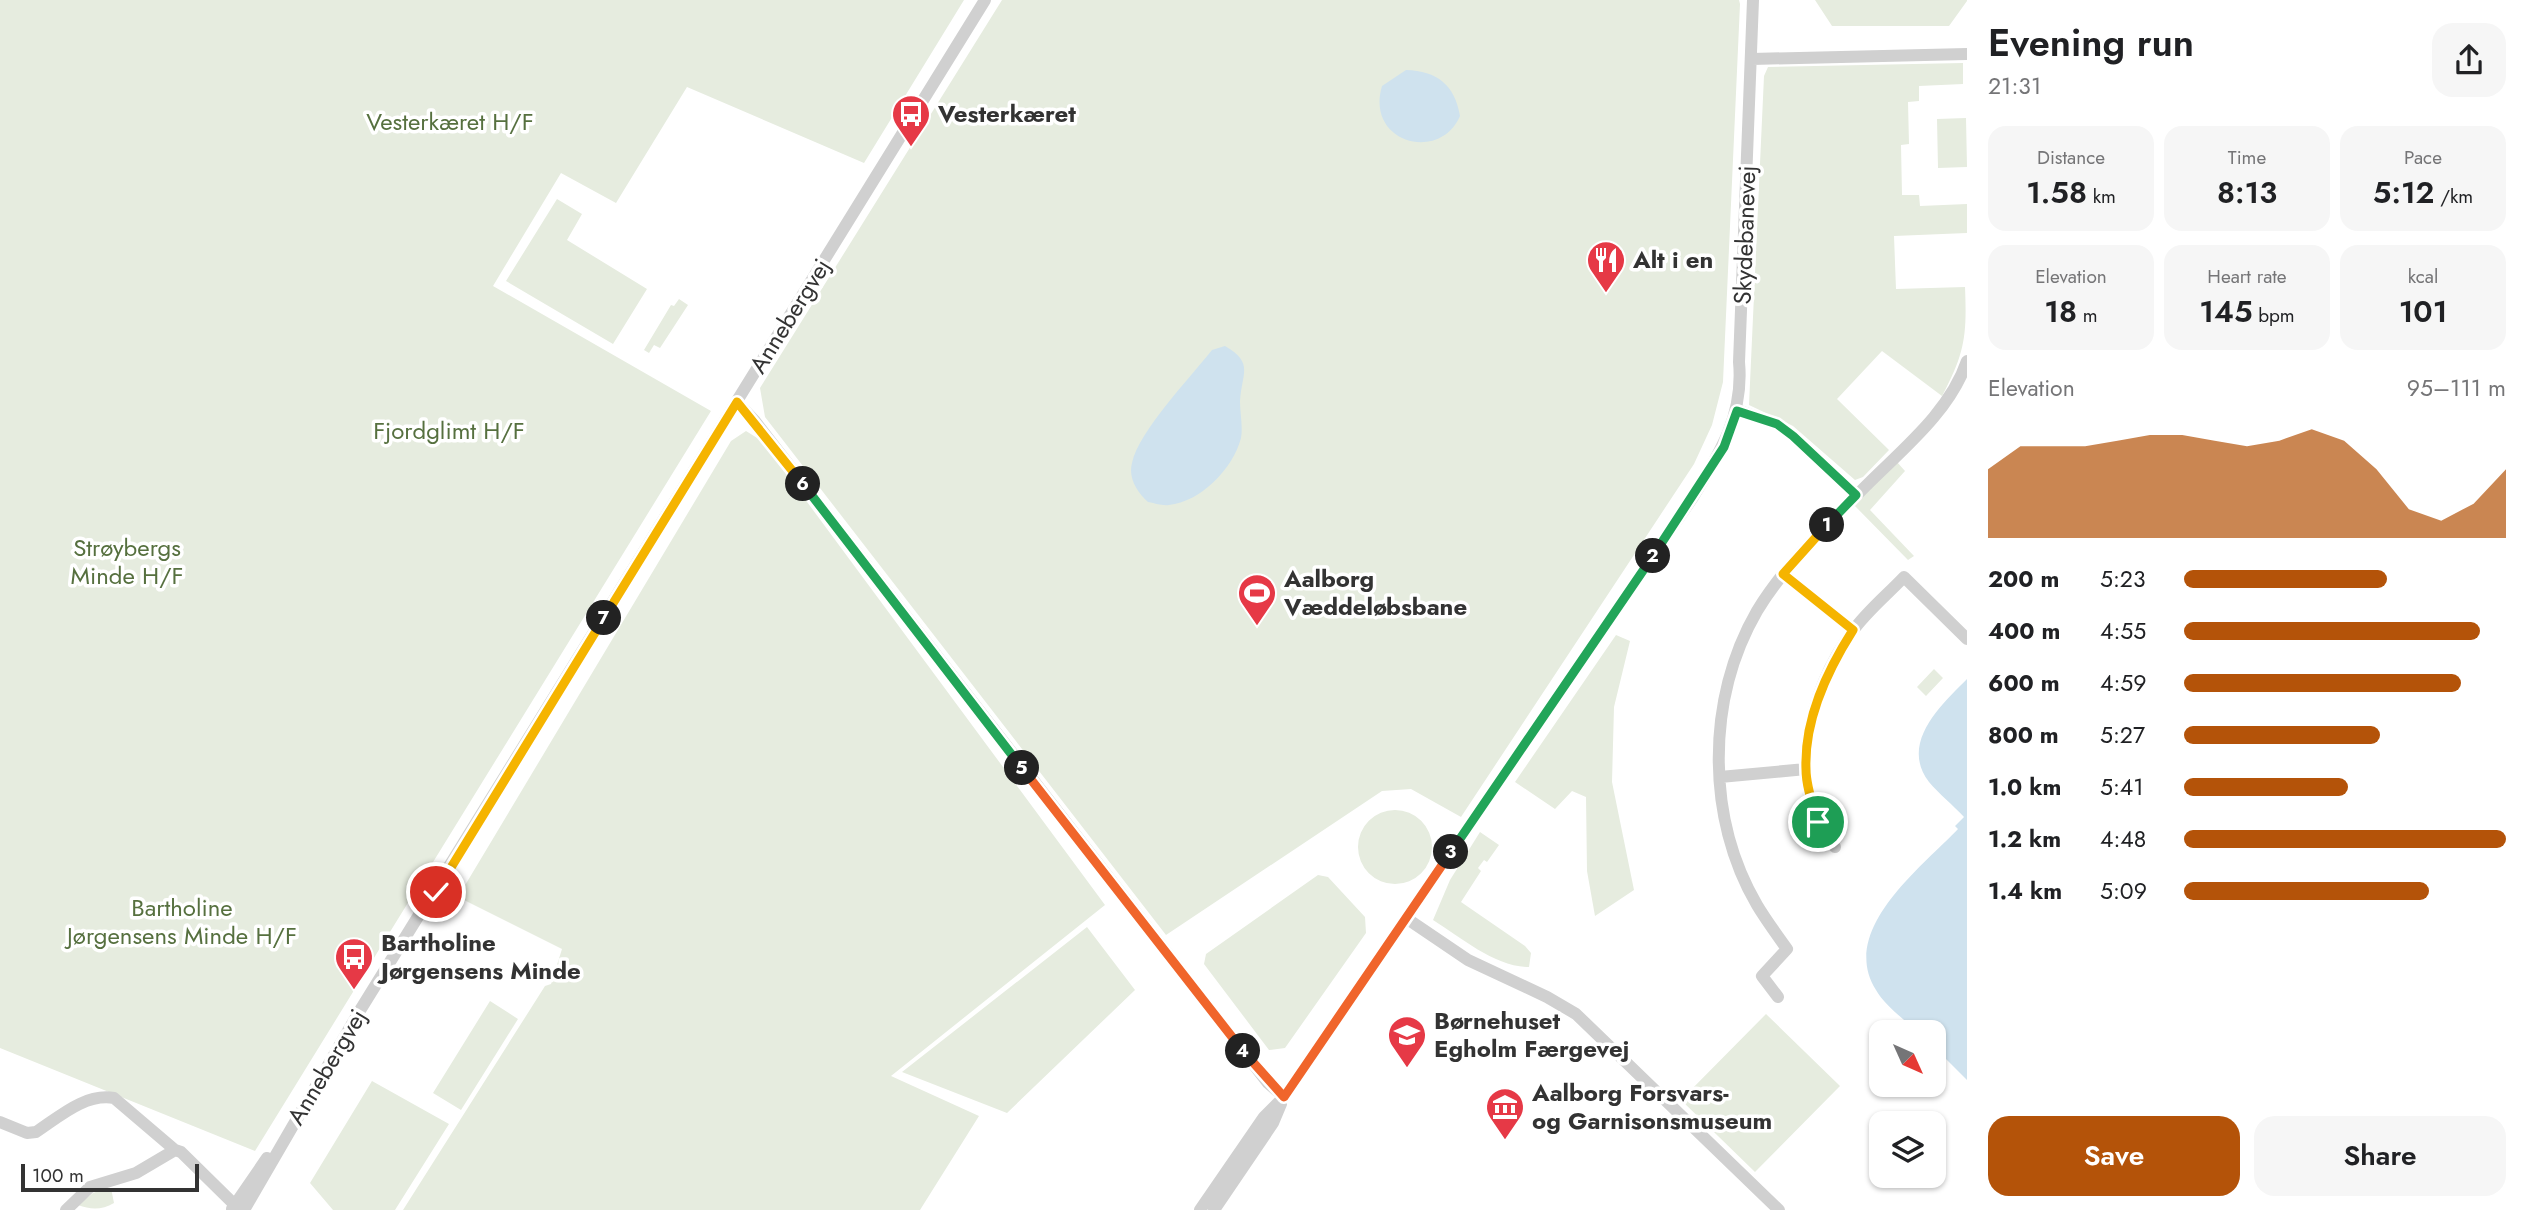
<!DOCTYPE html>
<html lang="en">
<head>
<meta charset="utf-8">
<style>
  :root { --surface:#fff; --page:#f6f6f6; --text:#202124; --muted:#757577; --accent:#b45309 }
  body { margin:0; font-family:Jost,sans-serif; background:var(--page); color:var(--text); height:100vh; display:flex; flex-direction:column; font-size:26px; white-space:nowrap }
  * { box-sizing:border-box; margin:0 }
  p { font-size:23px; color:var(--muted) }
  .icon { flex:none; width:38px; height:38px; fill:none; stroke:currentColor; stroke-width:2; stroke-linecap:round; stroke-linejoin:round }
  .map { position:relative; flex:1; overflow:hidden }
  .side { display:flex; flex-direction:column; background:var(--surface); width:560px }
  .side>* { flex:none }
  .needle { width:46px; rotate:135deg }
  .buttons { position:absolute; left:1869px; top:1020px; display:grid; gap:14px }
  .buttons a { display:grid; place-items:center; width:77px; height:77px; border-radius:14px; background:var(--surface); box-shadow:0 2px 5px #0004; font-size:35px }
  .scale { position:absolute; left:21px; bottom:18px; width:178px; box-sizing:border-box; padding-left:7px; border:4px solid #333; border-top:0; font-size:19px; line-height:24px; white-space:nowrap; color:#333; -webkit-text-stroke:5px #fff; paint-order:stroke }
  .pin { position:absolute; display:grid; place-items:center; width:60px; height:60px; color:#fff; margin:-30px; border:4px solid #fff; border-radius:50%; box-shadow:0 2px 7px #0007 }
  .km { position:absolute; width:35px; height:35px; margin:-18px; border-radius:50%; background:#222; color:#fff; font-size:19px; line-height:35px; text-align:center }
  .round { display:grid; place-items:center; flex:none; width:74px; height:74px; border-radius:21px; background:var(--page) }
  .head { display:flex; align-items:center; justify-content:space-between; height:119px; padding:0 21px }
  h1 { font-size:38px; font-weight:600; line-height:52px }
  .stats { display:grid; grid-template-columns:repeat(3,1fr); gap:10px; height:119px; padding:7px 21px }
  .stats div { display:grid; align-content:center; border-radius:18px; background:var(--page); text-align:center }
  .stats b { font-size:30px; font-weight:600 }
  .stats small { font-size:19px; font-weight:400 }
  .stats p { font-size:19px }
  .chart { height:196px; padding:14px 21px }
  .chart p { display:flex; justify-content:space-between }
  .chart svg { width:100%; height:126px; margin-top:7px; fill:var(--accent); opacity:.7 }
  .primary-button { display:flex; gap:14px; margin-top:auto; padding:14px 21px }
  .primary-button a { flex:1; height:80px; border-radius:21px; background:var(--accent); color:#fff; font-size:28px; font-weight:600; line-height:80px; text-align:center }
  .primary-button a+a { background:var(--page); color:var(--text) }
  ul { padding:0 21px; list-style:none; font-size:23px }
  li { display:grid; grid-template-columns:112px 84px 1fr; align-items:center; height:52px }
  li i { height:18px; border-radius:9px; background:var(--accent) }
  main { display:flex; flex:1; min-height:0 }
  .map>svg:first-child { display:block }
</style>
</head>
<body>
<main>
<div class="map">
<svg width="1967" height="1210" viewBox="0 0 1967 1210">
  <rect width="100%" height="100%" fill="#fff"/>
  <path fill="#e6ecdf" d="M0,0H964L864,163L687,87L616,203L561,173L493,286L711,411L255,1151L0,1048Z
    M1002,0H1739L1740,4L1723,382L1712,425L1694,464L1461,817L1411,789L1382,791L1166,935L765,417L760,388Z
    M1815,0H1967V1L1949,26H1832Z
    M1963,63V84L1919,86V101L1908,102L1909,144L1901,145L1902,195H1919L1920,206L1967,204V233L1894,236L1896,289L1965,287C1967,335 1965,353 1942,396L1882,351L1837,399L1889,450L1863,477L1855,480L1793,426L1749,405L1764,76L1768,67Z
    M1966,118L1967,167L1938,168L1937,119Z
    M557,199L582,214L567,240L647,289L613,344L506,281Z
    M679,299L688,305L660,348L654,345L649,353L644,350L671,305L674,306Z
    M746,431L762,441L1105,905L891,1076L979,1116L920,1210H403L545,986L551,984L562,949L458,897L731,441Z
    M1897,462L1905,471L1870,510L1914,556L1908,560L1854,505Z
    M1616,635L1630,641L1614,707L1612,782L1634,890L1595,916L1587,871L1586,797L1572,791L1555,809L1515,782Z
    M1934,669L1943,678L1926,696L1917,687Z
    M1358 847a37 37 0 1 1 74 0a37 37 0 1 1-74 0Z
    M1480,832L1499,845L1487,862L1484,860L1478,868L1481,871L1461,902L1525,946L1531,953L1529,967C1495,967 1462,938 1433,920L1450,880Z
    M1318,875L1328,877L1365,917L1366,933L1285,1048L1269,1050L1204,964L1206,954Z
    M1087,927L1135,990L1007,1113L902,1072Z
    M490,1001L518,1019L461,1110L433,1093Z
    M1766,1014L1840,1086L1755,1172L1681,1100Z
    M372,1081L449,1124L395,1210H333L310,1183Z
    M107,1188H111L114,1203C102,1210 91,1210 78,1205L93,1193Z"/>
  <path fill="#cfe2ee" d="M1406,70C1437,71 1455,85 1460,116C1440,163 1365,143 1382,86Z
    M1225,346C1254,363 1242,372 1240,401C1240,413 1243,427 1241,438C1233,469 1200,502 1169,505C1162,506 1154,503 1148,502C1137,492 1128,478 1132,463C1139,431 1190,378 1212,350Z
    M1967,679V1080L1934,1047V1032H1918C1905,1020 1885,1006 1876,990C1838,930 1922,867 1958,829L1955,826L1964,817C1953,805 1939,794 1929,782C1899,743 1942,704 1967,679Z"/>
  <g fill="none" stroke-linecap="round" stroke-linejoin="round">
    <path stroke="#d0d0d0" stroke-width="12" d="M1752,59L1967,54
      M737,402L754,420L1268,1083L1284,1097
      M1737,410L1777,424L1793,436L1856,495
      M1783,574L1853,630
      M1720,777L1806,769
      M1835,847C1782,789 1810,688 1852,632C1866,612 1887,595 1904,577L1967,639
      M1406,918L1468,960L1547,997L1576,1014L1779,1210
      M1778,997L1762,976L1787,949C1777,935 1766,920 1757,905C1706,818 1706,699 1757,611C1783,568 1821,531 1857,495C1895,455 1949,415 1967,361
      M0,1122L27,1133L36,1132C59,1117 85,1093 114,1098L175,1150L181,1152L240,1210
      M232,1209L267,1158
      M66,1210L90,1187L136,1173L175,1150
      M244,1210L359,1012L985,0
      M1200,1210L1264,1117L1284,1097L1693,497C1720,453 1744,415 1739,362L1753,0
      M1214,1210L1273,1123L1281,1104"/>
  </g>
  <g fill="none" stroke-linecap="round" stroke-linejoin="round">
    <defs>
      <path id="split-1" d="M1818,822C1813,805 1806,787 1806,769C1804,719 1827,671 1853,630L1783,574L1827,525"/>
      <path id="split-2" d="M1653,556L1724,447L1737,411L1777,424L1793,436L1856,495L1827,525"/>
      <path id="split-3" d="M1451,852L1653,556"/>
      <path id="split-4" d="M1243,1051L1284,1097L1451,852"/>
      <path id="split-5" d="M1022,768L1243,1051"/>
      <path id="split-6" d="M803,484L1022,768"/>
      <path id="split-7" d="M604,618L737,402L803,484"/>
      <path id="split-8" d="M436,892L604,618"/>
    </defs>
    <use href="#split-1" stroke="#fff" stroke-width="14"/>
    <use href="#split-2" stroke="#fff" stroke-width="14"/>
    <use href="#split-3" stroke="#fff" stroke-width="14"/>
    <use href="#split-4" stroke="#fff" stroke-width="14"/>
    <use href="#split-5" stroke="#fff" stroke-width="14"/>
    <use href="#split-6" stroke="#fff" stroke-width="14"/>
    <use href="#split-7" stroke="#fff" stroke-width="14"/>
    <use href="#split-8" stroke="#fff" stroke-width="14"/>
    <use href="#split-1" stroke="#f5b400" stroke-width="9"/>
    <use href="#split-2" stroke="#22a559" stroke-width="9"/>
    <use href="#split-3" stroke="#22a559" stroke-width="9"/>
    <use href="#split-4" stroke="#f0652b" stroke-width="9"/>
    <use href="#split-5" stroke="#f0652b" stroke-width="9"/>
    <use href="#split-6" stroke="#22a559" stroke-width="9"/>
    <use href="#split-7" stroke="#f5b400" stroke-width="9"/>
    <use href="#split-8" stroke="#f5b400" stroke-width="9"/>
  </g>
  <defs>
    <symbol id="bus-pin" viewBox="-11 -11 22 30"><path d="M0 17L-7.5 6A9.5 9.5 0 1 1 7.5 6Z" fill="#e63946" stroke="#fff"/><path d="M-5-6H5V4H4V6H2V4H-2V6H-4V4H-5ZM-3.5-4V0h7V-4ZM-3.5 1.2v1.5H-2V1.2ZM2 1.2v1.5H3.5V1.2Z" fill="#fff"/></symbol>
    <symbol id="restaurant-pin" viewBox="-11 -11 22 30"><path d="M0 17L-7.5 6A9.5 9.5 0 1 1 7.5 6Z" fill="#e63946" stroke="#fff"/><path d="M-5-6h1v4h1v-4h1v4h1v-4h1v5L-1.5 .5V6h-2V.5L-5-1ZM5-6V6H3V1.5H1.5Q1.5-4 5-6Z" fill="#fff"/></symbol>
    <symbol id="stadium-pin" viewBox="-11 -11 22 30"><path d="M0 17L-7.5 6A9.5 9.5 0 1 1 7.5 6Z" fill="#e63946" stroke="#fff"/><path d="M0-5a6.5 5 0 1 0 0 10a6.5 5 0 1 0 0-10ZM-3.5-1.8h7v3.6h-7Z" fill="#fff"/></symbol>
    <symbol id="school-pin" viewBox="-11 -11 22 30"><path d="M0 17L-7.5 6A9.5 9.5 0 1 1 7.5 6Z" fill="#e63946" stroke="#fff"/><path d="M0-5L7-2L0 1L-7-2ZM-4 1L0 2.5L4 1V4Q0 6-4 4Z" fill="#fff"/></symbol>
    <symbol id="museum-pin" viewBox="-11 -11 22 30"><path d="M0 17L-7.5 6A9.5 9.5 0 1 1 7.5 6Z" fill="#e63946" stroke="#fff"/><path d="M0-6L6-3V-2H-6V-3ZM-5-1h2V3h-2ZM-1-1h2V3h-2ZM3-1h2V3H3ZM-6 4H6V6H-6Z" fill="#fff"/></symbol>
  </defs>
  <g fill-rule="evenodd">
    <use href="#bus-pin" x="889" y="92" width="44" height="60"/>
    <use href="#restaurant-pin" x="1584" y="238" width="44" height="60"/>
    <use href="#stadium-pin" x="1235" y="571" width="44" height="60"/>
    <use href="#bus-pin" x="332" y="935" width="44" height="60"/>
    <use href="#school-pin" x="1385" y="1013" width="44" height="60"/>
    <use href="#museum-pin" x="1483" y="1085" width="44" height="60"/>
  </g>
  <g text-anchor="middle" stroke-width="7" stroke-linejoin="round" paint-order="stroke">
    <g font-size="24" font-weight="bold" fill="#333" stroke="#fff" text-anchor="start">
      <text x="938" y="122">Vesterkæret</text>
      <text x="1633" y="268">Alt i en</text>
      <text x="1284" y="587">Aalborg<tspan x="1284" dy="28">Væddeløbsbane</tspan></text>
      <text x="381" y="951">Bartholine<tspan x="381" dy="28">Jørgensens Minde</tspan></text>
      <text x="1434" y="1029">Børnehuset<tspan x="1434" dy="28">Egholm Færgevej</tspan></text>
      <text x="1532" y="1101">Aalborg Forsvars-<tspan x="1532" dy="28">og Garnisonsmuseum</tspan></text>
    </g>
    <g font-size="24" fill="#56703f" stroke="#fff">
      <text x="450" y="130">Vesterkæret H/F</text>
      <text x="449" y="439">Fjordglimt H/F</text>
      <text x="127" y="556">Strøybergs<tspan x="127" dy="28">Minde H/F</tspan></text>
      <text x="182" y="916">Bartholine<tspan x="182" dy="28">Jørgensens Minde H/F</tspan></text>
    </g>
    <g font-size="24" fill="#333" stroke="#fff">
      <text transform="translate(1745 235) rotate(-88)" y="8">Skydebanevej</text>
      <text transform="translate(790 316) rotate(-58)" y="8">Annebergvej</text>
      <text transform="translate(327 1067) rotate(-59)" y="8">Annebergvej</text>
    </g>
  </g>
</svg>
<div class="buttons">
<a><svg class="needle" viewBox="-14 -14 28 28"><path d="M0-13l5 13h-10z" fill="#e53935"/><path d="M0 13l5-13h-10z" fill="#757577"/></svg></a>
<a><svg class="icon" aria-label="layers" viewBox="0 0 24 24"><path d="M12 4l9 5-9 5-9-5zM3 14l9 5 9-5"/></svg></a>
</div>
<div class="scale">100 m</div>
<div class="pin" style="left:1818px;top:822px;background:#1e9e55"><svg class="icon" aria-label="arrive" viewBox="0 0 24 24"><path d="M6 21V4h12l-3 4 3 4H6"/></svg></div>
<div class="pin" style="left:436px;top:892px;background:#d93025"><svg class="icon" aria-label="check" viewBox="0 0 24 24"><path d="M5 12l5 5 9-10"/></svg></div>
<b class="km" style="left:1827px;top:525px">1</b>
<b class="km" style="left:1653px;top:556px">2</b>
<b class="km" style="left:1451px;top:852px">3</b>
<b class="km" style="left:1243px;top:1051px">4</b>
<b class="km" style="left:1022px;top:768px">5</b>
<b class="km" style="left:803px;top:484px">6</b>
<b class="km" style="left:604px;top:618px">7</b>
</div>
<section class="side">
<div class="head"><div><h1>Evening run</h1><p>21:31</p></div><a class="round"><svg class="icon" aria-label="share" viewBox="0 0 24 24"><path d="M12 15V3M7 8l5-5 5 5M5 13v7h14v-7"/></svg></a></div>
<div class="stats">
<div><p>Distance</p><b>1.58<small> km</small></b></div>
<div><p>Time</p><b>8:13</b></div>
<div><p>Pace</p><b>5:12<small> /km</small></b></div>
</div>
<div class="stats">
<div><p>Elevation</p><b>18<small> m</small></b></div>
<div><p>Heart rate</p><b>145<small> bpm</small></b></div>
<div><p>kcal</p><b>101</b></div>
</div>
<div class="chart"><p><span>Elevation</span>95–111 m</p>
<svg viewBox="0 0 160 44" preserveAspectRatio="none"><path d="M0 44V20L10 12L20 12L30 12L40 10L50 8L60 8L70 10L80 12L90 10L100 6L110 10L120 20L130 34L140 38L150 32L160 20V44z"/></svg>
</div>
<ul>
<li><b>200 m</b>5:23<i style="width:63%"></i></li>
<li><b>400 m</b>4:55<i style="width:92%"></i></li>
<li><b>600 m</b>4:59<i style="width:86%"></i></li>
<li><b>800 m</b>5:27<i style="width:61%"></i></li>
<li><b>1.0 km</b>5:41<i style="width:51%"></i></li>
<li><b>1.2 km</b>4:48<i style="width:100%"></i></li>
<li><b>1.4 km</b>5:09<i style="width:76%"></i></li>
</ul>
<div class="primary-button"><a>Save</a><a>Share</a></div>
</section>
</main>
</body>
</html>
